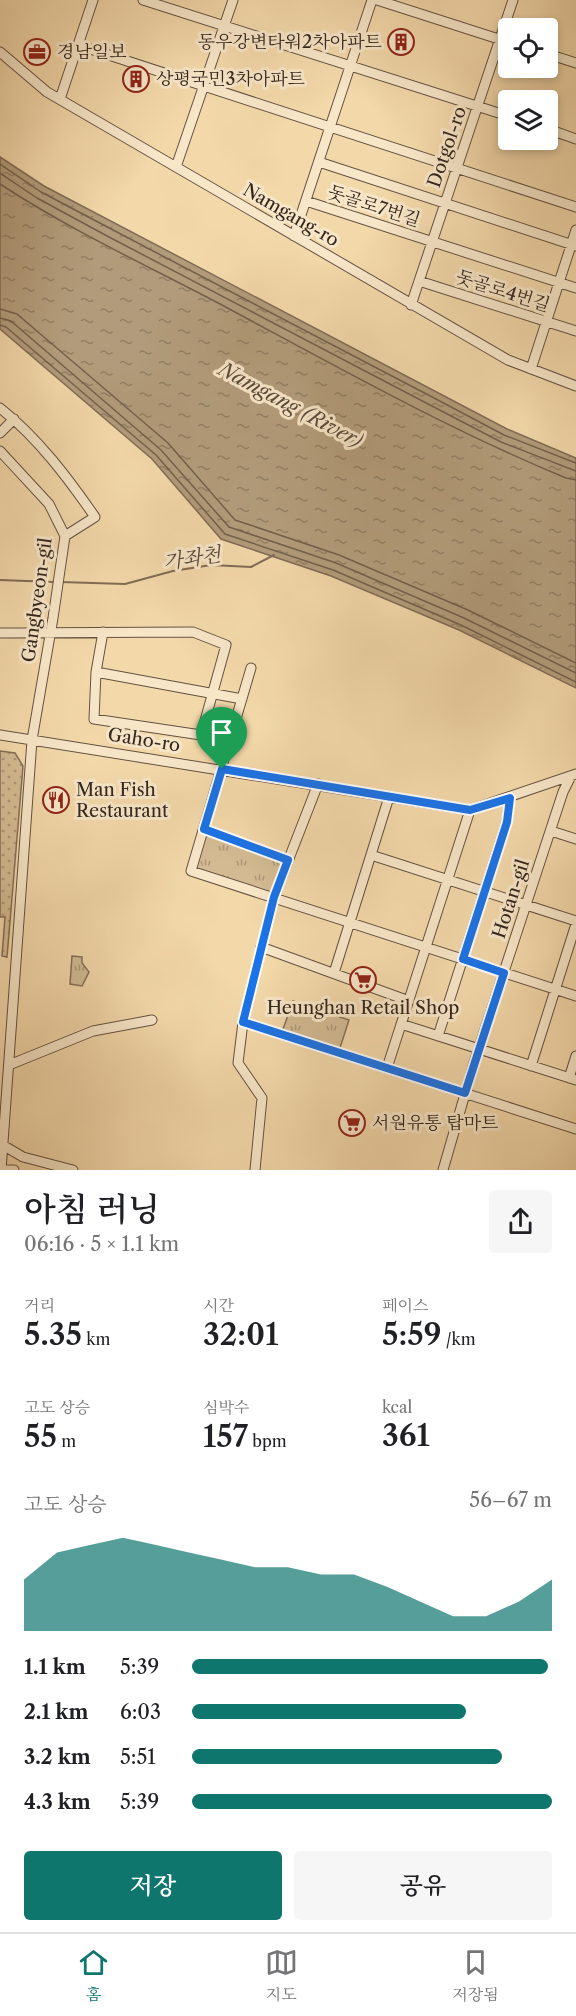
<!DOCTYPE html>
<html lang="ko">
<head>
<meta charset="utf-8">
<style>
  :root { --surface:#fff; --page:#f6f6f6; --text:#202124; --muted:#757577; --line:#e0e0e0; --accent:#0f766e }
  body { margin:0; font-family:"Libre Caslon Text","Noto Serif KR",serif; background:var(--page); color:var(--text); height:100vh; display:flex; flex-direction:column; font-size:22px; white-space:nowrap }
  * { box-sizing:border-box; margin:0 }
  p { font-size:20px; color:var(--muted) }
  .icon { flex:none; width:33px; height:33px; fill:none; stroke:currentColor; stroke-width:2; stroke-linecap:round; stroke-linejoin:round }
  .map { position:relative; height:1170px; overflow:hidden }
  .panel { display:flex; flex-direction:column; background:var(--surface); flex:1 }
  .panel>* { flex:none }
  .tools { position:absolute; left:498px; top:18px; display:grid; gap:12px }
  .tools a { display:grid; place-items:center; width:60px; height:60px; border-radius:6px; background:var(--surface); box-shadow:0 3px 9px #0003; font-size:30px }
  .pin { position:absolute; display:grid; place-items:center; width:51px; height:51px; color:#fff; margin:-62px -26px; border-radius:50% 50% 50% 0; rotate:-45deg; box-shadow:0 0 6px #0007 }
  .pin .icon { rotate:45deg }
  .round { display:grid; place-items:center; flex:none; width:63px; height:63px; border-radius:6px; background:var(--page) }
  .head { display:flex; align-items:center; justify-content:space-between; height:102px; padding:0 24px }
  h1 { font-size:33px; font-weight:600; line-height:45px }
  .metrics { display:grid; grid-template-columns:repeat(3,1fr); gap:9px; height:102px; padding:6px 24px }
  .metrics div { display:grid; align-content:center }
  .metrics b { font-size:30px; font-weight:600 }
  .metrics small { font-size:16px; font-weight:400 }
  .metrics p { font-size:16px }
  .chart { height:168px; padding:12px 24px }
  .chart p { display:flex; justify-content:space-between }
  .chart svg { width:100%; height:108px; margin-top:6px; fill:var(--accent); opacity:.7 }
  .primary-button { display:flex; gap:12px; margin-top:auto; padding:12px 24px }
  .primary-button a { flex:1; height:69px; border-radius:6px; background:var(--accent); color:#fff; font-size:24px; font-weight:600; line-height:69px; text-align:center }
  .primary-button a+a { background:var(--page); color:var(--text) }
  ul { padding:0 24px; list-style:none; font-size:20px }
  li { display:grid; grid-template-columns:96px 72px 1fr; align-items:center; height:45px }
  li i { height:15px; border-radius:8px; background:var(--accent) }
  .dock { display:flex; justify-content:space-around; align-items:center; height:84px; border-top:2px solid var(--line); background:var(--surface); font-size:16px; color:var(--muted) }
  .dock a { display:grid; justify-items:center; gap:3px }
  .dock .selected { color:var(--accent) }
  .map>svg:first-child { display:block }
</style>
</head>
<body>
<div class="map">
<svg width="576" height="1170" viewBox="0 0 576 1170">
  <defs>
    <pattern id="park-tufts" width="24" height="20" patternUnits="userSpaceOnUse" patternTransform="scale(1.5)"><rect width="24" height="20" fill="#d3ba92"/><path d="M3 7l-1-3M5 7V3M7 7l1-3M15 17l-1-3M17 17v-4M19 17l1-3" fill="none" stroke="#ac9777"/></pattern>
    <pattern id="garden-dots" width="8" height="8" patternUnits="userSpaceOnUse" patternTransform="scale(1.5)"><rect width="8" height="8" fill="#d3ba92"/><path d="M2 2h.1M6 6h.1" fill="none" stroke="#ac9777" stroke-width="1.8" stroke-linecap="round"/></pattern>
    <pattern id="water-ripples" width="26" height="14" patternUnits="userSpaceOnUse" patternTransform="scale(1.5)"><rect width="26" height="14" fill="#b29b7a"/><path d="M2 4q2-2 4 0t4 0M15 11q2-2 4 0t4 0" fill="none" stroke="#927e63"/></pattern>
  </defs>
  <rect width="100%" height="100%" fill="#f3d8aa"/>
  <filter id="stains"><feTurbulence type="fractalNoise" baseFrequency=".00333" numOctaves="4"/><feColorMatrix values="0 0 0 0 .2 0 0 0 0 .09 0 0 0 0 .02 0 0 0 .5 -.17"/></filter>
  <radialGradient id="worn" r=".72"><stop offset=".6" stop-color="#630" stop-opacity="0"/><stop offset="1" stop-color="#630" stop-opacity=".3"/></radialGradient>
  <path fill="url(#park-tufts)" stroke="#847058" stroke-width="1.5" d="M205,831L286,861L272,896L193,871Z
    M72,956L82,957V963L89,972L82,986L70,984Z
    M293,1001L349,1020L339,1051L282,1032Z"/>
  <path fill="url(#garden-dots)" stroke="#847058" stroke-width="1.5" d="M0,751L15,753L23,766L7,957L2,956L5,917H0Z"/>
  <path fill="url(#water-ripples)" stroke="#806c55" stroke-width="1.5" d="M0,157L44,186L507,429L576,458V688L459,630L331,576L221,539L152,459L0,329Z"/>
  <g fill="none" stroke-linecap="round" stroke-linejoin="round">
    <path stroke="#73604c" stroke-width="1.5" d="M0,164L41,192L113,230L434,398L504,435L576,463
      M0,173L37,198L109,237L430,405L501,442L576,471
      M0,184C70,230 146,265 220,304C334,365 447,429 566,478L576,480
      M0,309L17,314L168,443L235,520L339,555L468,610L576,663
      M0,318L11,321L161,450L229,527L336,563L464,618L576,673
      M0,325L6,327L156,455L225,534L333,570L461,625L576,682"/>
    <path stroke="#806c55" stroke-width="2" d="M0,580L54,582
      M60,582L125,584L173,571L211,565L251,567L274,555"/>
    <defs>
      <path id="minor" d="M143,0L508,116
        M377,0L508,42
        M78,45L576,207
        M0,52L47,92L508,360L576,386
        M548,54L576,63
        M60,99L93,0
        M548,129L576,139
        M319,162L576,246
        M176,167L233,0
        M306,201L576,288
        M294,236L372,0
        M419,281L576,331
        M411,305L513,0
        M531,369L576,230
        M0,408C38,438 68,478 95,517L65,536
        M0,433L14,419
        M0,451L49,504L65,536L53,618L32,740L1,1170
        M0,633L193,632L226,645L201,735L94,719L96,672L103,632
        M251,668L191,871L576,996
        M96,672L242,699
        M0,735L470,810L576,774
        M204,829L288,860
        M551,831L576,839
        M371,855L576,921
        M261,947L409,1001
        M334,973L389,797
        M243,1022L576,1129
        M401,1024L576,1080
        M438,1036L507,821L510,798
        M9,1065L93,1031L152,1020
        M531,1066L576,924
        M387,1068L470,810
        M569,1078L576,1056
        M1,1144L23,1157L73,1170
        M0,1170H14
        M255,1170L262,1098L238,1063L243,1022L274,897L318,784
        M443,1170L474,1063L563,792L571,776"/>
    </defs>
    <use href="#minor" stroke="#645241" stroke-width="11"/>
    <use href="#minor" stroke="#f7e6c8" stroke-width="9"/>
  </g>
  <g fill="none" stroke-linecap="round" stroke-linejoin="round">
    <defs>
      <path id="route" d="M222,769L470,810L510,798L507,822L463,959L504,973L465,1093L243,1022L274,897L288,860L204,829Z"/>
    </defs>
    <use href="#route" stroke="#fff" stroke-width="12"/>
    <use href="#route" stroke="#1a73e8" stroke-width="8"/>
  </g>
  <defs>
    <symbol id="building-ring" viewBox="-11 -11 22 22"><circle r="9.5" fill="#f7e6c8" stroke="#8f2418" stroke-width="1.5"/><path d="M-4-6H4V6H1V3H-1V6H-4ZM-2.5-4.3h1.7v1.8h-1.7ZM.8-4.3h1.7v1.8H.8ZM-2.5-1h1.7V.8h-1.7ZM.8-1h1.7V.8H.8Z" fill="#8f2418"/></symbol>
    <symbol id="office-ring" viewBox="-11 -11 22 22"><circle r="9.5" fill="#f7e6c8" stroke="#8f2418" stroke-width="1.5"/><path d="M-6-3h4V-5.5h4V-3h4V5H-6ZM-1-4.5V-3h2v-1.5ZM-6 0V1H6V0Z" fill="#8f2418"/></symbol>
    <symbol id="restaurant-ring" viewBox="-11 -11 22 22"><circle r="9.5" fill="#f7e6c8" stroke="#8f2418" stroke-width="1.5"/><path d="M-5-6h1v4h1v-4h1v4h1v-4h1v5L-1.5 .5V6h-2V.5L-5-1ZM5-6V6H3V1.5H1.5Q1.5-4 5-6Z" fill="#8f2418"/></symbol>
    <symbol id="supermarket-ring" viewBox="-11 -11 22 22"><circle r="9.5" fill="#f7e6c8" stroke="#8f2418" stroke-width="1.5"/><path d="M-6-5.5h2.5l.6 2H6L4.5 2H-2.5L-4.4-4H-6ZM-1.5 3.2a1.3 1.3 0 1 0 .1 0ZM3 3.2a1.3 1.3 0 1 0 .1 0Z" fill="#8f2418"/></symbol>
  </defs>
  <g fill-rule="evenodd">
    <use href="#building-ring" x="386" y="27" width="30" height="30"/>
    <use href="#office-ring" x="22" y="37" width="30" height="30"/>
    <use href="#building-ring" x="121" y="64" width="30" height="30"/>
    <use href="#restaurant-ring" x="41" y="785" width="30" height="30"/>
    <use href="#supermarket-ring" x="348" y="965" width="30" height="30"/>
    <use href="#supermarket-ring" x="337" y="1108" width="30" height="30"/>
  </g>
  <g text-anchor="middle" stroke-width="6" stroke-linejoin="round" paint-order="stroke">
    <g font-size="18" fill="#34261e" stroke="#f7e6c8" text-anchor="start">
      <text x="382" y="48" text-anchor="end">동우강변타워2차아파트</text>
      <text x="57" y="58">경남일보</text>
      <text x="156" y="85">상평국민3차아파트</text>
      <text x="76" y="796">Man Fish<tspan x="76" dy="21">Restaurant</tspan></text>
      <text x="363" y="1014" text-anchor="middle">Heunghan Retail Shop</text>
      <text x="372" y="1129">서원유통 탑마트</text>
    </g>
    <g font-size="18" fill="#34261e" stroke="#f7e6c8">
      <text transform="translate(447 147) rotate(-71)" y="6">Dotgol-ro</text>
      <text transform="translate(374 206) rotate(18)" y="6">돗골로7번길</text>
      <text transform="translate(291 215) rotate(30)" y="6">Namgang-ro</text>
      <text transform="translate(503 291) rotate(18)" y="6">돗골로4번길</text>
      <text transform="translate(37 600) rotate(-82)" y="6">Gangbyeon-gil</text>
      <text transform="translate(144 740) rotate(9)" y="6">Gaho-ro</text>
      <text transform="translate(511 899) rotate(-72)" y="6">Hotan-gil</text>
    </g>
    <g font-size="20" font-style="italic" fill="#5a493a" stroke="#f7e6c8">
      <text transform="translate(291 405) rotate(28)" y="7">Namgang (River)</text>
      <text transform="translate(192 558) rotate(-8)" y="7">가좌천</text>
    </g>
  </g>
  <rect width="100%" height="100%" filter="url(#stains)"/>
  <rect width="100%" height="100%" fill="url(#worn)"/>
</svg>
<div class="tools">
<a><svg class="icon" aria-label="locate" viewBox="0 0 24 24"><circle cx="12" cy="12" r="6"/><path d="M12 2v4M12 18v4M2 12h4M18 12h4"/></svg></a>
<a><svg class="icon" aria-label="layers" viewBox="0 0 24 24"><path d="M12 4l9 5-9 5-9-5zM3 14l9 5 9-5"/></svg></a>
</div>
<div class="pin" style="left:222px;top:769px;background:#1e9e55"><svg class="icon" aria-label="arrive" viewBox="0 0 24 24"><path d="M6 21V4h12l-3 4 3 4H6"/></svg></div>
</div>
<section class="panel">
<div class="head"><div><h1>아침 러닝</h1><p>06:16 · 5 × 1.1 km</p></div><a class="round"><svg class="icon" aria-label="share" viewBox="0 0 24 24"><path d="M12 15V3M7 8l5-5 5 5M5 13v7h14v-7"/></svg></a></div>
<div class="metrics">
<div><p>거리</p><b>5.35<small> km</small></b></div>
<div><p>시간</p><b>32:01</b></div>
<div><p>페이스</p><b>5:59<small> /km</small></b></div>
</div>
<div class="metrics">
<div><p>고도 상승</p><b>55<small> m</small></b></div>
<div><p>심박수</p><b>157<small> bpm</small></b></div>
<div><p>kcal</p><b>361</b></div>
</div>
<div class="chart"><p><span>고도 상승</span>56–67 m</p>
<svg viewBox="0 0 160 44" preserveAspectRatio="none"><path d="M0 44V23L10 12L20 9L30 6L40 9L50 12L60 15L70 18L80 18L90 21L100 21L110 26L120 32L130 38L140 38L150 32L160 23V44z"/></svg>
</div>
<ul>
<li><b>1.1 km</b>5:39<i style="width:99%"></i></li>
<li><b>2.1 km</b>6:03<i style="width:76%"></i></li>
<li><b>3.2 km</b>5:51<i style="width:86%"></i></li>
<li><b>4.3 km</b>5:39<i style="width:100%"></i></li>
</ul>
<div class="primary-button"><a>저장</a><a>공유</a></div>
</section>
<nav class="dock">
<a class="selected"><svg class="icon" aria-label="home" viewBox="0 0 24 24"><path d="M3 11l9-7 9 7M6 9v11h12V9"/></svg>홈</a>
<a><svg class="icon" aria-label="map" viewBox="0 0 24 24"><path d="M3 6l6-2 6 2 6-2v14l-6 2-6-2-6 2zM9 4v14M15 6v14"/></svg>지도</a>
<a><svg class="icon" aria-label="saved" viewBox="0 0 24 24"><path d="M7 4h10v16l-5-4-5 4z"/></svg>저장됨</a>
</nav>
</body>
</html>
